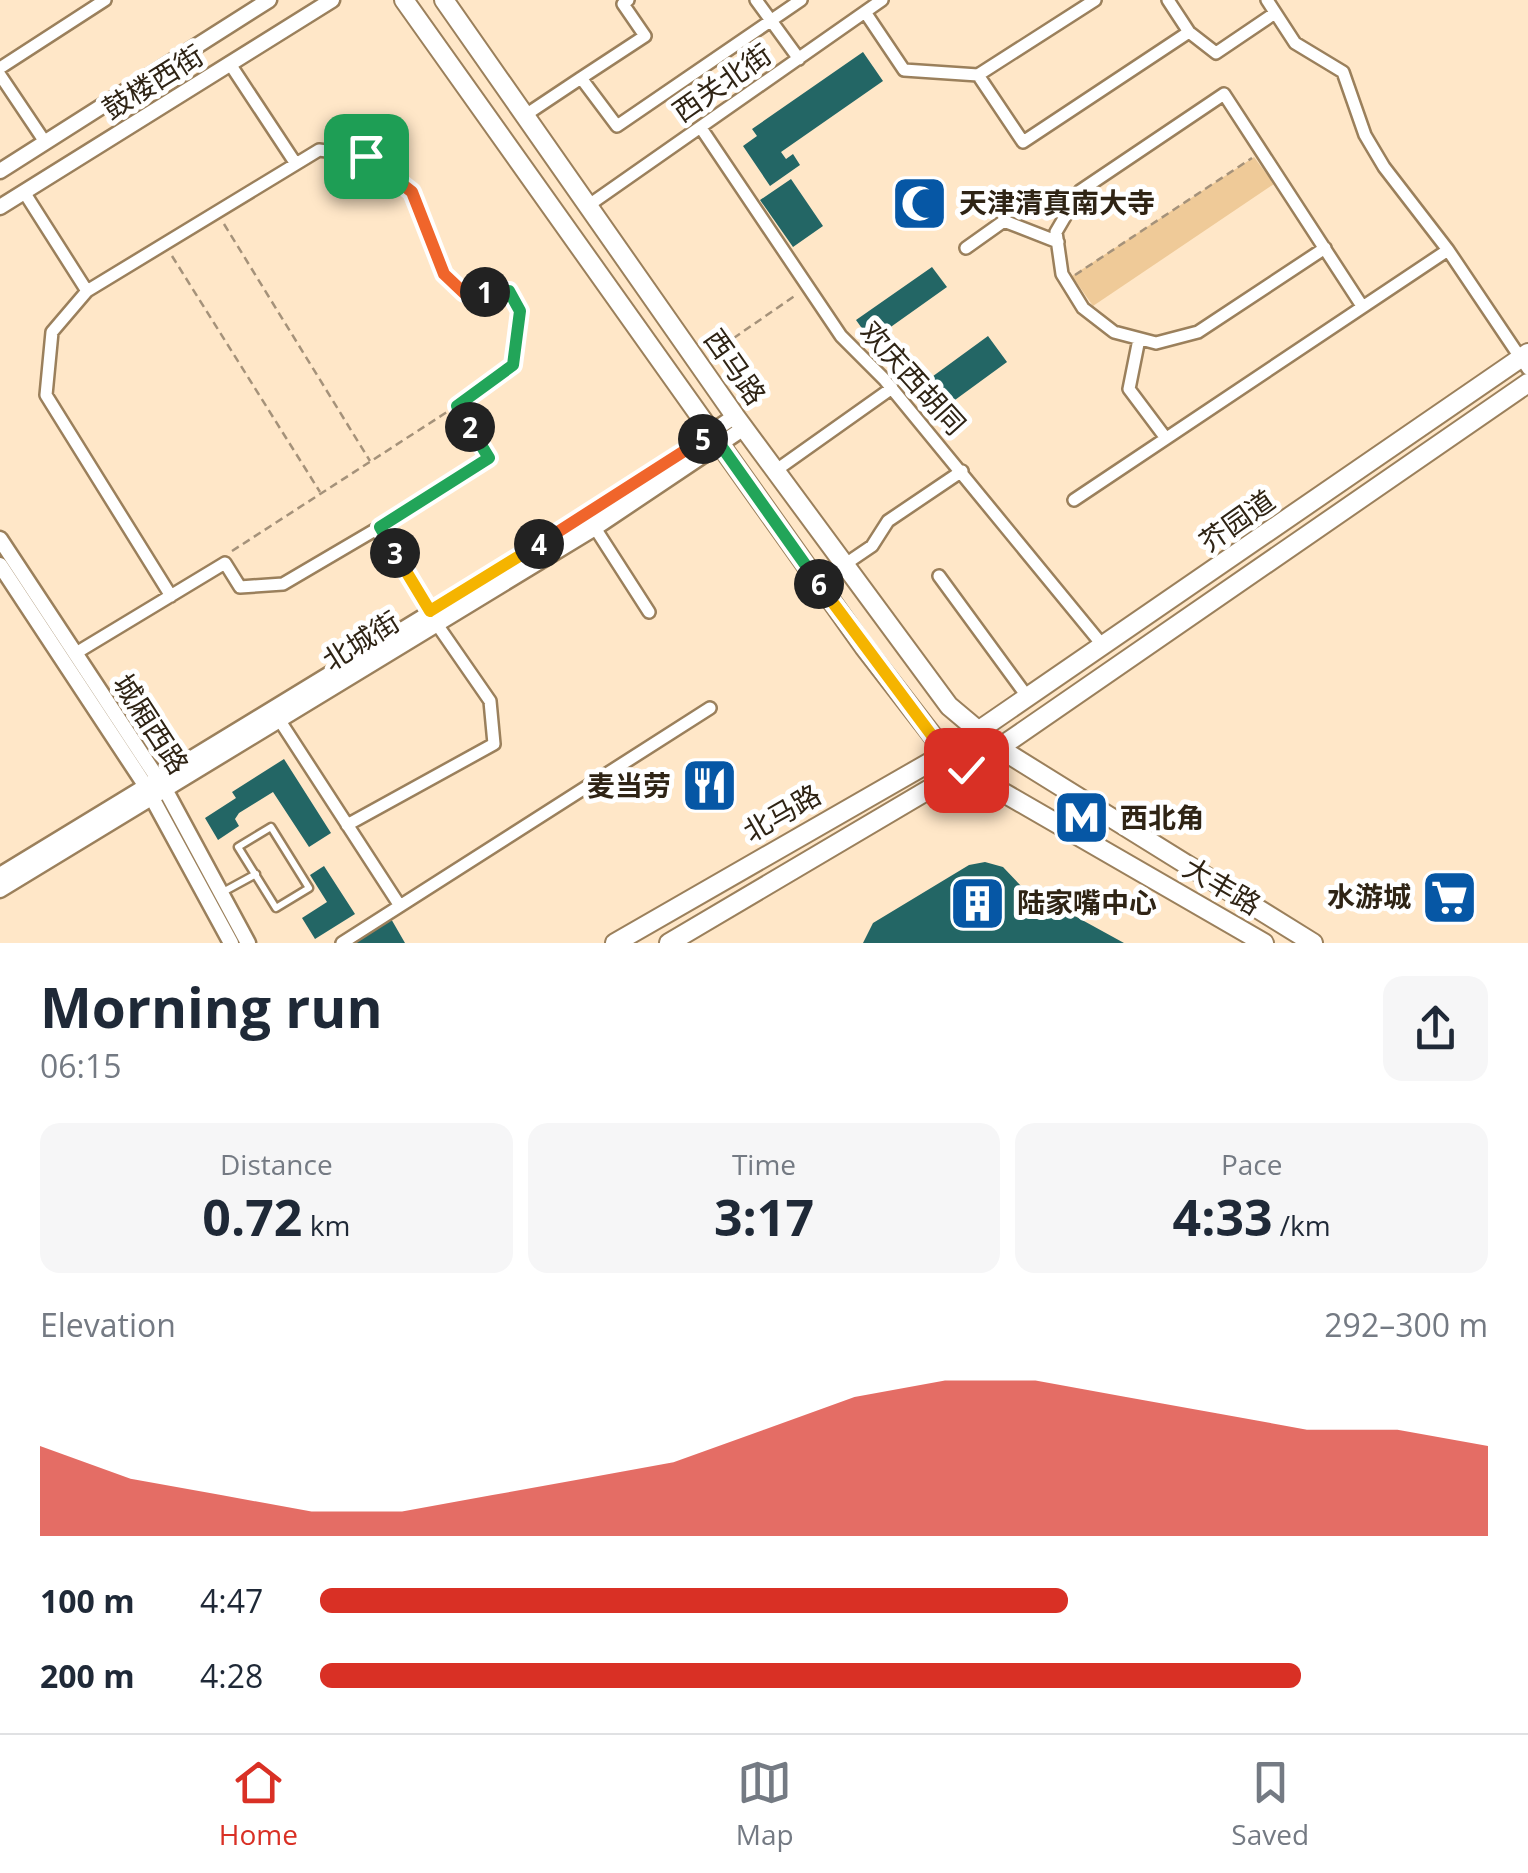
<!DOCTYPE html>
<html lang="en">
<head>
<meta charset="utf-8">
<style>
  :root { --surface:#fff; --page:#f6f6f7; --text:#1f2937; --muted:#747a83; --line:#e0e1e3; --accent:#d93025 }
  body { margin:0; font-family:"Open Sans","Noto Sans SC",sans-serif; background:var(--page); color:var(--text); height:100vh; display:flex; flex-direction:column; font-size:38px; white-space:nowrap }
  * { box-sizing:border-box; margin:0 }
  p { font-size:32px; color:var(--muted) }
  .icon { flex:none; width:55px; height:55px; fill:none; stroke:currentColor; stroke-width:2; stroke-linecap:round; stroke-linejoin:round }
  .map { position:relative; height:943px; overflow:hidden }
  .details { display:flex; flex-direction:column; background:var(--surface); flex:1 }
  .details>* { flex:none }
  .pin { position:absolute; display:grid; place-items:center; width:85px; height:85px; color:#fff; margin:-42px; border-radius:20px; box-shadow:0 5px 15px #0006 }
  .km { position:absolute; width:50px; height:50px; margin:-25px; border-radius:50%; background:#222; color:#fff; font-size:28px; line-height:50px; text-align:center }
  .round { display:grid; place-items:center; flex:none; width:105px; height:105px; border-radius:20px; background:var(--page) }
  .summary { display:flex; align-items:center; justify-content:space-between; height:170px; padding:0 40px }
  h1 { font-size:55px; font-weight:700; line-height:75px }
  .figures { display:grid; grid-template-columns:repeat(3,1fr); gap:15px; height:170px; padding:10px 40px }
  .figures div { display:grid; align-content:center; border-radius:20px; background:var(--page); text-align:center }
  .figures b { font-size:50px; font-weight:700 }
  .figures small { font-size:28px; font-weight:400 }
  .figures p { font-size:28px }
  .chart { height:280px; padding:20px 40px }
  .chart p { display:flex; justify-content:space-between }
  .chart svg { width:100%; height:180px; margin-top:10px; fill:var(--accent); opacity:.7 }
  ul { padding:0 40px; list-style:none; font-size:32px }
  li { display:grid; grid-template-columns:160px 120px 1fr; align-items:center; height:75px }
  li i { height:25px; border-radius:12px; background:var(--accent) }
  .dock { display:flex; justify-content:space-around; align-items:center; height:140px; border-top:2px solid var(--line); background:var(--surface); font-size:28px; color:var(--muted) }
  .dock a { display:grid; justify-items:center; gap:5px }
  .dock .on { color:var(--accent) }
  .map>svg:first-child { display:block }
</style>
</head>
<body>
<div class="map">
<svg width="1528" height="943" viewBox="0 0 1528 943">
  <rect width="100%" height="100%" fill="#ffe7c8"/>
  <path fill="#efca98" d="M1254,157L1274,184L1093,306L1072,276Z"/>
  <path fill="#236665" d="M863,52L883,81L781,152L786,159L793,154L800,165L770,186L743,146L757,136L752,129Z
    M791,179L823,226L793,247L760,200Z
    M932,267L947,287L871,341L856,320Z
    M988,336L1007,362L933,416L914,390Z
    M284,759L331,833L309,847L273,792L239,813L235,819L239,826L218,840L205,818L236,798L232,792Z
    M985,862L1003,867L1022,887L1124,943H863L873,923L969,865Z
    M324,866L355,914L315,939L302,918L327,902L310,875Z
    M390,917L405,943H348Z"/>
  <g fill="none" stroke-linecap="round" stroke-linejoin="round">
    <defs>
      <path id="service" d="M271,827L309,888L276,908L238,847Z
        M223,892L256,874"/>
      <path id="minor" d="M756,0L799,59
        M1168,0L1189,32L1216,53L1275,13
        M1267,0L1295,43L1343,72L1365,135L1384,167L1448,250L1528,369
        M865,12L904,70L978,75L1095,0
        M230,64L294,161
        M0,68L105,0
        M0,75L45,142
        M978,75L1023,142L1189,32
        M581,78L645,36L623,4L628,0
        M524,116L581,78L617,126L801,0
        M701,128L841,336L884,379L1104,647
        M24,192L87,291L319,150L366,156L412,192L444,274L464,293L509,291L520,311L513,365L457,406L489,458L380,527
        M589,205L882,0
        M966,248L1004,221L1058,242
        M1325,248L1198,332L1156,343L1114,332L1083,308L1062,274L1056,232L1080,191L1224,94L1362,306
        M87,291L52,332L46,395L171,596
        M1139,339L1129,389L1165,437
        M775,471L892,388
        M1074,500L1448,250
        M595,528L649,612
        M844,565L872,546L888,521L962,471
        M939,576L1029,699
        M76,653L225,563L240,587L283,584L380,527L430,611
        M280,721L400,906
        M347,825L494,744L490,701L436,623
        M342,943L710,708"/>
      <path id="tertiary" d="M0,171L269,0
        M0,207L332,0
        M0,539L166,791L248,943
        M0,565L145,785L231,943
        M0,875L587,517L735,416
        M0,890L595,528L744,428"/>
      <path id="primary" d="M404,0L864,647L946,753L985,782L1264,943
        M444,0L735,416L949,706L999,748L1313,943
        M615,943L946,753L1528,353
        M669,943L999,748L1528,383"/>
    </defs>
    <use href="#service" stroke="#9b805c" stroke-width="11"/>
    <use href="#minor" stroke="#9b805c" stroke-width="16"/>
    <use href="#tertiary" stroke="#9b805c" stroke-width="19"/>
    <use href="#primary" stroke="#9b805c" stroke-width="22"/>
    <path stroke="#a5927a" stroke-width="2.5" stroke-dasharray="8 5" stroke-linecap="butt" d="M224,224L370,461
      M172,256L320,492
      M1075,275L1252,158
      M712,353L796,295
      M232,551L447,412"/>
    <use href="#service" stroke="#fff" stroke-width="6"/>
    <use href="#minor" stroke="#fff" stroke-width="11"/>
    <use href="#tertiary" stroke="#fff" stroke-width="14"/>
    <use href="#primary" stroke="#fff" stroke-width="18"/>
  </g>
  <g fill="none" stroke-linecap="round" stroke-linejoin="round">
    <defs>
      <path id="split-1" d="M366,156L412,192L444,274L464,293L485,292"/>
      <path id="split-2" d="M470,427L457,406L513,365L520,311L509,291L485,292"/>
      <path id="split-3" d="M395,553L380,527L489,458L470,427"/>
      <path id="split-4" d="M395,553L430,611L539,544"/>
      <path id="split-5" d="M539,544L703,439"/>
      <path id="split-6" d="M703,439L712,433L819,584"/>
      <path id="split-7" d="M819,584L936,741"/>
      <path id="split-8" d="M936,741L966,770"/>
    </defs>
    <use href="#split-1" stroke="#fff" stroke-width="20"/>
    <use href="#split-2" stroke="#fff" stroke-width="20"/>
    <use href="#split-3" stroke="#fff" stroke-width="20"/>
    <use href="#split-4" stroke="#fff" stroke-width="20"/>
    <use href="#split-5" stroke="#fff" stroke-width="20"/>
    <use href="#split-6" stroke="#fff" stroke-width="20"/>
    <use href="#split-7" stroke="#fff" stroke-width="20"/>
    <use href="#split-8" stroke="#fff" stroke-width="20"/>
    <use href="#split-1" stroke="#f0652b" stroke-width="12"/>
    <use href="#split-2" stroke="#22a559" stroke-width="12"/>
    <use href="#split-3" stroke="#22a559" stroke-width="12"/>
    <use href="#split-4" stroke="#f5b400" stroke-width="12"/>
    <use href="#split-5" stroke="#f0652b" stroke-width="12"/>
    <use href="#split-6" stroke="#22a559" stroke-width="12"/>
    <use href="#split-7" stroke="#f5b400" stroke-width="12"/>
    <use href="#split-8" stroke="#f5b400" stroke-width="12"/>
  </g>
  <defs>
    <symbol id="mosque-square" viewBox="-11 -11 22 22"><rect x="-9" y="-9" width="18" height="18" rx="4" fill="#0657a5" stroke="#fff"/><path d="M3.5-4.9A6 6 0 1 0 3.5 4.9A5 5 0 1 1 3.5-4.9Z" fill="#fff"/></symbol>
    <symbol id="restaurant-square" viewBox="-11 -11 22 22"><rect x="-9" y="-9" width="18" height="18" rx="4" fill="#0657a5" stroke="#fff"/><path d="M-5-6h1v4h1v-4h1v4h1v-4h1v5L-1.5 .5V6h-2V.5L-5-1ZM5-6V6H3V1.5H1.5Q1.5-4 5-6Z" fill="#fff"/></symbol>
    <symbol id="metro-square" viewBox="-11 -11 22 22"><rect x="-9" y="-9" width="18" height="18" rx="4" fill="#0657a5" stroke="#fff"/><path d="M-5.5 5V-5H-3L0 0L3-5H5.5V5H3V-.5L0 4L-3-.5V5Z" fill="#fff"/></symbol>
    <symbol id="supermarket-square" viewBox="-11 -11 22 22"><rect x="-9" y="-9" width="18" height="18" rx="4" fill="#0657a5" stroke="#fff"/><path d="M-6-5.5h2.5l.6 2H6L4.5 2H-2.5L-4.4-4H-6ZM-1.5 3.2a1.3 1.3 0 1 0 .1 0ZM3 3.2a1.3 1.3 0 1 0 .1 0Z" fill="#fff"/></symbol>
    <symbol id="building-square" viewBox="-11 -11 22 22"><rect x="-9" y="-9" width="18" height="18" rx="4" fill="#0657a5" stroke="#fff"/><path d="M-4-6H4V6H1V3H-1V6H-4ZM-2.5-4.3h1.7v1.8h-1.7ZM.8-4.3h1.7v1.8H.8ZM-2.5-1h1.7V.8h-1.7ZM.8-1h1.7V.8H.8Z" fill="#fff"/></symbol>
  </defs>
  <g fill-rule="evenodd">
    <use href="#mosque-square" x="888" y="172" width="63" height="63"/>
    <use href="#restaurant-square" x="678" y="754" width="63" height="63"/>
    <use href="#metro-square" x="1050" y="786" width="63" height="63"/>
    <use href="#supermarket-square" x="1418" y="866" width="63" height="63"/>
    <use href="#building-square" x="946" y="872" width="63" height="63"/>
  </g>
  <g text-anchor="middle" stroke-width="10" stroke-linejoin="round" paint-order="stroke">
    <g font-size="28" fill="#2f2415" stroke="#fff">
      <text transform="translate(153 82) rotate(-32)" y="10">鼓楼西街</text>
      <text transform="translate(722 83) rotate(-35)" y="10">西关北街</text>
      <text transform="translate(735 367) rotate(55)" y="10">西马路</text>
      <text transform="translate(913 378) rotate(48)" y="10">欢庆西胡同</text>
      <text transform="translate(1237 521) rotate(-35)" y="10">芥园道</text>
      <text transform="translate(361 641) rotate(-32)" y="10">北城街</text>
      <text transform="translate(151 724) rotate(57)" y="10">城厢西路</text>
      <text transform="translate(782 813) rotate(-30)" y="10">北马路</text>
      <text transform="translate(1222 886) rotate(30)" y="10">大丰路</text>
    </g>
    <g font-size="28" font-weight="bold" fill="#2f2415" stroke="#fff" text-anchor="start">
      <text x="959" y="213">天津清真南大寺</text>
      <text x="671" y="796" text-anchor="end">麦当劳</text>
      <text x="1120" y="828">西北角</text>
      <text x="1411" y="907" text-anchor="end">水游城</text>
      <text x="1017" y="913">陆家嘴中心</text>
    </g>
  </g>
</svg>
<div class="pin" style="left:366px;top:156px;background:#1e9e55"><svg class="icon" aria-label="arrive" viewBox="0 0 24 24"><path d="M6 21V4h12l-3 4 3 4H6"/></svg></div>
<div class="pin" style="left:966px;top:770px;background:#d93025"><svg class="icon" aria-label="check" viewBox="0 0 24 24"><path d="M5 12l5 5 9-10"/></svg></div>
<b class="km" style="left:485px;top:292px">1</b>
<b class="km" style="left:470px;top:427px">2</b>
<b class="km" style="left:395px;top:553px">3</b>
<b class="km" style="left:539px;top:544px">4</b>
<b class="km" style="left:703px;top:439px">5</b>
<b class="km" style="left:819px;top:584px">6</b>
</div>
<section class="details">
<div class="summary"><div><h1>Morning run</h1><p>06:15</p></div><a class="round"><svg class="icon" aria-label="share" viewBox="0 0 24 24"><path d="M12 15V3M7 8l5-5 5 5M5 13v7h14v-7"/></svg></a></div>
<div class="figures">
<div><p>Distance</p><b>0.72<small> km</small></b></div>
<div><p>Time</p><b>3:17</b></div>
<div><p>Pace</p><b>4:33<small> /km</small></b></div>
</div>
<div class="chart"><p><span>Elevation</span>292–300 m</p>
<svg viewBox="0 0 160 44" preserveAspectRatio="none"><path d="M0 44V22L10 30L20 34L30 38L40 38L50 34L60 30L70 26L80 18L90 10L100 6L110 6L120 10L130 14L140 18L150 18L160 22V44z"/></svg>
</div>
<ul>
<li><b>100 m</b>4:47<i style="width:64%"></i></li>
<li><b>200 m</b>4:28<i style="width:84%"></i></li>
</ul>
</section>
<nav class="dock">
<a class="on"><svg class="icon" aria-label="home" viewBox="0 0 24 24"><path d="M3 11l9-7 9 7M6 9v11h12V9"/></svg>Home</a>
<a><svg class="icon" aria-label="map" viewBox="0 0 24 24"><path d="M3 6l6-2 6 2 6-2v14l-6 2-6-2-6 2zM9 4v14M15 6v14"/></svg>Map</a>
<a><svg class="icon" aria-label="saved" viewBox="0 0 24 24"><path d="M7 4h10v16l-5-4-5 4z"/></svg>Saved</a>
</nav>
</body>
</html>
